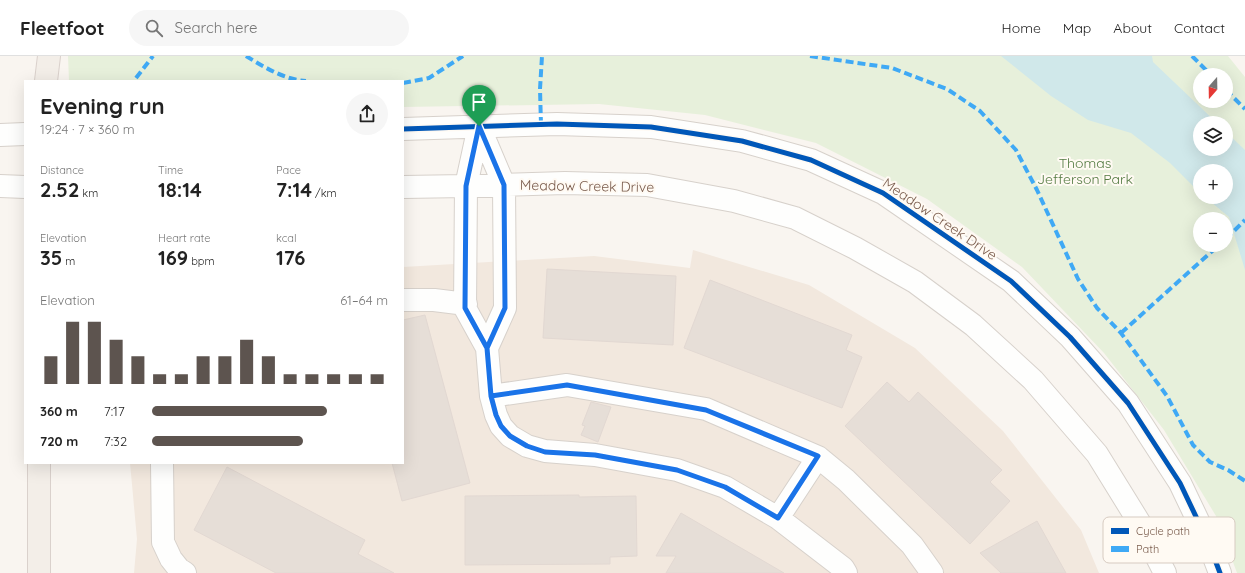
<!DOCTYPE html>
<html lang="en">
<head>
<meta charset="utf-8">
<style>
  :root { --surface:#fff; --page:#f6f6f6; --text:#222; --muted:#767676; --line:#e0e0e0; --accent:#5d544f }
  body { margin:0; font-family:Quicksand,sans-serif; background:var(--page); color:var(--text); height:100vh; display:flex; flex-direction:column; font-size:15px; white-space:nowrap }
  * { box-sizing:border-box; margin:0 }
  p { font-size:13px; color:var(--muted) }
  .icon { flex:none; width:22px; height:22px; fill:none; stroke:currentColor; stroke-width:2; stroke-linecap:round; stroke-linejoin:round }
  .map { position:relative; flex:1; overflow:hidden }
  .sheet { position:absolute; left:24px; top:24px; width:380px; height:384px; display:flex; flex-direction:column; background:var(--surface); border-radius:0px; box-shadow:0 4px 16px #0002 }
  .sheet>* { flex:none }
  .needle { width:26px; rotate:200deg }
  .controls { position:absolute; left:1193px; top:12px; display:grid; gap:8px }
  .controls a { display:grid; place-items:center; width:40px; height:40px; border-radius:50%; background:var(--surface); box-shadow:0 4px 16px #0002; font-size:20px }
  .pin { position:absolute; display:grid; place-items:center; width:34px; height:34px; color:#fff; margin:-41px -17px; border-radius:50% 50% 50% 0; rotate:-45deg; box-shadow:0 0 4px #0007 }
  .pin .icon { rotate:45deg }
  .round { display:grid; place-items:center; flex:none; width:42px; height:42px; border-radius:21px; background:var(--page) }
  .headline { display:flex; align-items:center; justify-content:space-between; height:68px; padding:0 16px }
  h1 { font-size:22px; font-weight:800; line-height:30px }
  .stats { display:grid; grid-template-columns:repeat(3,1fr); gap:6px; height:68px; padding:4px 16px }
  .stats div { display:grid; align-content:center }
  .stats b { font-size:20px; font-weight:800 }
  .stats small { font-size:11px; font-weight:400 }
  .stats p { font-size:11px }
  .chart { height:112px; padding:8px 16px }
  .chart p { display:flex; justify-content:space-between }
  .chart svg { width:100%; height:72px; margin-top:4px; stroke:var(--accent); stroke-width:6 }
  ul { padding:0 16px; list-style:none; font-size:13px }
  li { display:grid; grid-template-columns:64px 48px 1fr; align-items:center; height:30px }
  li i { height:10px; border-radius:5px; background:var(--accent) }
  header { display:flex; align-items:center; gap:24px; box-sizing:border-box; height:56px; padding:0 20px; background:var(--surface); border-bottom:1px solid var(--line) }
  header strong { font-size:19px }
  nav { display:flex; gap:22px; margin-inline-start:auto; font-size:14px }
  .search { width:280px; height:36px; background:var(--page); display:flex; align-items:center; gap:10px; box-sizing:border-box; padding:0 14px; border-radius:22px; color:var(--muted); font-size:15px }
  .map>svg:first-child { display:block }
</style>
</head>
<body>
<header>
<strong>Fleetfoot</strong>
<div class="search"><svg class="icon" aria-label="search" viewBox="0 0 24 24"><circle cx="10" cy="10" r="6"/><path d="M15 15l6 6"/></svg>Search here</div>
<nav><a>Home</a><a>Map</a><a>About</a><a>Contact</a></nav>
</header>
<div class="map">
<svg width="1245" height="517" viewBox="0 0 1245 517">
  <rect width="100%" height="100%" fill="#f9f5f0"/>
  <path fill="#f2e8de" d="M693,194L809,229L915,292L1003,375L1081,474L1099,517H134L137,483L130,407H403V211L594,200L690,212Z"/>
  <path fill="#e7f0db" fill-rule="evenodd" d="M68,0H1228L1245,21V517H1237L1216,460L1164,374L1104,297L1022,211L927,143L816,87L705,59L599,48L403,51V25H69ZM1200,19H1226V45H1200ZM1200,67H1226V93H1200ZM1200,115H1226V141H1200ZM1200,163H1226V189H1200Z"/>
  <path fill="#d0e8ea" d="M1001,0H1152L1153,6L1217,67H1200V93H1226V76L1245,94V214L1229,161L1205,141H1226V115H1200V137L1170,107L1131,77L1088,64L1051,40Z"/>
  <path fill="#e6ded7" stroke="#e2d8d2" d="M547,213L676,220L673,289L543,282Z
    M710,224L852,279L846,294L862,301L842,352L684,292Z
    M425,259L470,427L402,445L392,407H403V264Z
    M887,326L909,346L918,336L1002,414L990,426L1010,445L970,488L845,370Z
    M591,346L611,351L598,386L581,379L585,370L582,369Z
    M227,411L365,484L358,498L394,517H276L194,474Z
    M579,439V441L636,440L637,500L610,501V508L465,509V440Z
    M681,457L784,517H666L676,500H656Z
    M1037,465L1066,517H1001L980,497Z"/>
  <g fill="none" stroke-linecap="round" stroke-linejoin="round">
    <defs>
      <path id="minor" d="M479,70L466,130L465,252L487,292L491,340L496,359L501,370L510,380L527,390L545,395L595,399L677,414L725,431L778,462L843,512L846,517
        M479,70L504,129L505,252L487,292
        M403,73L557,68L651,71L742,85L811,104L883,137L1011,225L1070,281L1128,347L1180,427L1209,488L1220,517
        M0,79L25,78
        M0,130L25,131
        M403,131L466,130L565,127L647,129L734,145L795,162L855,192L915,226L973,269L1033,324L1097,398L1139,466L1165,517
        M403,244H434L466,248
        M491,340L567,329L706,353L818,401L846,424L912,489L932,517
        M162,407L163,486L171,503L179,513L185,517
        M778,462L818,401"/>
      <path id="major" d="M46,25L49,0
        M39,517V407"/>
    </defs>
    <use href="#minor" stroke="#d7d1cb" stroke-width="24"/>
    <use href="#major" stroke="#dad1cc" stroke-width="24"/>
    <use href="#minor" stroke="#fefefd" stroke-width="22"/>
    <use href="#major" stroke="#f3eee8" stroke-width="22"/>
    <path stroke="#3fa9f5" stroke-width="4" stroke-dasharray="8 4" stroke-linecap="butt" d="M246,0C264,11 285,24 306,25
      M810,0L892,12L947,33L980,55L1016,94L1037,134L1078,223L1097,252L1121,277L1167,340L1193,389L1210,406L1228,414L1245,425
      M1192,0L1211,19
      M136,22L153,0
      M403,27L429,22L463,0
      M1226,34L1245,53
      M541,69L540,33L542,0
      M1226,183L1245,164
      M1121,277L1219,189"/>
    <defs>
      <path id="cycleway" d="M403,73L557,68L651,71L742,85L811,104L883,137L1011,225L1070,281L1128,347L1180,427L1209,488L1220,517"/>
    </defs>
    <use href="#cycleway" stroke="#fffaf3" stroke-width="8"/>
    <use href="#cycleway" stroke="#0057b8" stroke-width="5"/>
  </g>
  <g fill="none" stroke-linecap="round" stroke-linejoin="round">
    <defs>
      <path id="route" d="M479,70L466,130L465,252L487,292L491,340L496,359L501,370L510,380L527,390L545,396L595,399L677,414L725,431L778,462L818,400L706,354L567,329L491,340L487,292L505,252L504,129L479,70"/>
    </defs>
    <use href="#route" stroke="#fff" stroke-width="8"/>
    <use href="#route" stroke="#1a73e8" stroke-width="5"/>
  </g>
  <g text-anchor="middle" stroke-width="4" stroke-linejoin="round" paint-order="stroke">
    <g font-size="14" fill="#537a41" stroke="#fffaf3">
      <text x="1085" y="112">Thomas<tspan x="1085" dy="16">Jefferson Park</tspan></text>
    </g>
    <g font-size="14" fill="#7a5c4d" stroke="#fffaf3">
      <text transform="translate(587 130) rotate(1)" y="5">Meadow Creek Drive</text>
      <text transform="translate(940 163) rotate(34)" y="5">Meadow Creek Drive</text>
    </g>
  </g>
  <rect x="1103" y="461" width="132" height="46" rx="6" fill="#fffaf3" stroke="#d7cbc1" stroke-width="1"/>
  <rect x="1111" y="472" width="18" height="6" fill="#0057b8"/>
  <rect x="1111" y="490" width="18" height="6" fill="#3fa9f5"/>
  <g font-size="11" fill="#7a5c4d">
    <text x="1136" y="479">Cycle path</text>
    <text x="1136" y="497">Path</text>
  </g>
</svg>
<div class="controls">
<a><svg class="needle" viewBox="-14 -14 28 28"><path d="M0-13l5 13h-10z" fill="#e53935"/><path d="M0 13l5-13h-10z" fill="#767676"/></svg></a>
<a><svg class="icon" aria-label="layers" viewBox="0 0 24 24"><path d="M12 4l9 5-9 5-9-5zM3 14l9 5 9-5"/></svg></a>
<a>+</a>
<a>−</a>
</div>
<div class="pin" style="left:479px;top:70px;background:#1e9e55"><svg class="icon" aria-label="arrive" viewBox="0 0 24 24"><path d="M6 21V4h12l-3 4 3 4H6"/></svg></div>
<section class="sheet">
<div class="headline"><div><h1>Evening run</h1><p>19:24 · 7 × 360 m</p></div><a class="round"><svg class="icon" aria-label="share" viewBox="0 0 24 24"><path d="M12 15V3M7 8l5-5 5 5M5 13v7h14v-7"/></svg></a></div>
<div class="stats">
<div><p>Distance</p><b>2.52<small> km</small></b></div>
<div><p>Time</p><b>18:14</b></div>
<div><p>Pace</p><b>7:14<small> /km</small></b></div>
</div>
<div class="stats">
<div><p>Elevation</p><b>35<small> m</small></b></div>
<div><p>Heart rate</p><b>169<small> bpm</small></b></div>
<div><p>kcal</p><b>176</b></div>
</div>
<div class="chart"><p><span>Elevation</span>61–64 m</p>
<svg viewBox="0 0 160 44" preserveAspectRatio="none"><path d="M5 44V27M15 44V6M25 44V6M35 44V17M45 44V27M55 44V38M65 44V38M75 44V27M85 44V27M95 44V17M105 44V27M115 44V38M125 44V38M135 44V38M145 44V38M155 44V38"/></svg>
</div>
<ul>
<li><b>360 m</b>7:17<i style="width:74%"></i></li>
<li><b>720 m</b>7:32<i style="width:64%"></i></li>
</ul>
</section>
</div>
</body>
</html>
